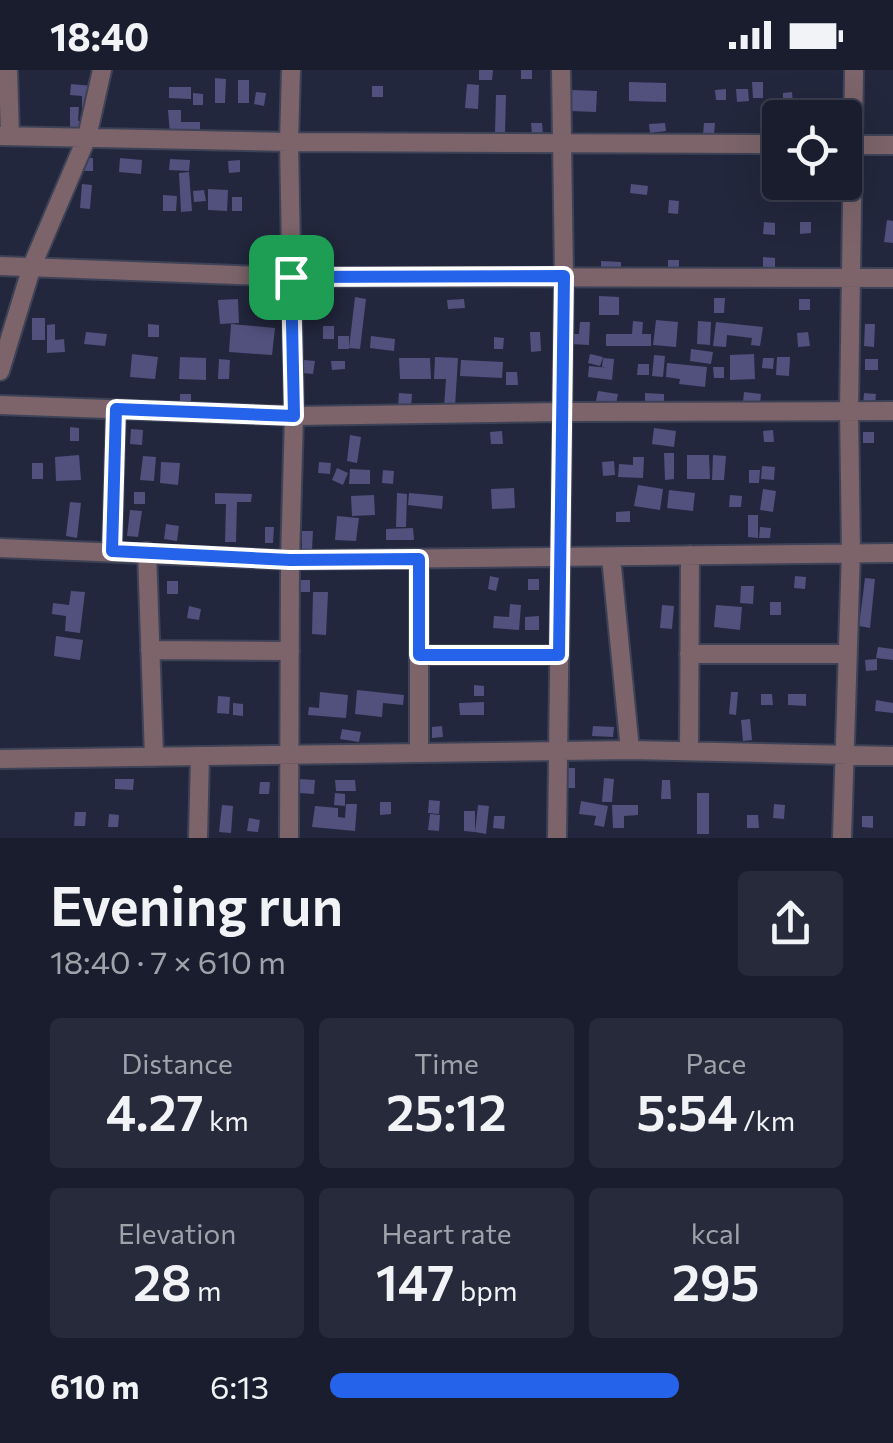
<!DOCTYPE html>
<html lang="en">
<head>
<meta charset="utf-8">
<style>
  :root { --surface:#1a1d2e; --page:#272a3a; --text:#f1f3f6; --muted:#9fa2aa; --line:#383b4a; --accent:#2563eb }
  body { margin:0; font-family:Commissioner,sans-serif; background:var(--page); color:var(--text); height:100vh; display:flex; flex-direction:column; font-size:38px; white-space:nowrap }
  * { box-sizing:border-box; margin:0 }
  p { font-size:32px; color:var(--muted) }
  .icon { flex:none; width:55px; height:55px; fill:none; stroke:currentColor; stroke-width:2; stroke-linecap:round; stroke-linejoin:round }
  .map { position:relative; height:768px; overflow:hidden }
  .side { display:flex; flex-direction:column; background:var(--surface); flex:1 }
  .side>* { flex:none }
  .tools { position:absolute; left:762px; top:30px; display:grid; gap:20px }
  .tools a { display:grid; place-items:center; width:100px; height:100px; border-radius:10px; background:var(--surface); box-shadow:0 10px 40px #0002,0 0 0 2px var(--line); font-size:50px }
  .pin { position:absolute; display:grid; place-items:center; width:85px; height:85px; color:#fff; margin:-42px; border-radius:20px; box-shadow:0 5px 15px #0006 }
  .round { display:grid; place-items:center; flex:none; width:105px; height:105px; border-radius:10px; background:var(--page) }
  .head { display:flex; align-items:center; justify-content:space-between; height:170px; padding:0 50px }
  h1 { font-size:55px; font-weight:600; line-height:75px }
  .figures { display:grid; grid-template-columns:repeat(3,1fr); gap:15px; height:170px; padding:10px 50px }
  .figures div { display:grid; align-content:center; border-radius:10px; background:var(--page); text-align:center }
  .figures b { font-size:50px; font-weight:600 }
  .figures small { font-size:28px; font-weight:400 }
  .figures p { font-size:28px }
  ul { padding:0 50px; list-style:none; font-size:32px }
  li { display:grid; grid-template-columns:160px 120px 1fr; align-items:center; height:75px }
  li i { height:25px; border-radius:12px; background:var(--accent) }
  .status { display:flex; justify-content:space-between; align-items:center; height:70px; padding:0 50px; background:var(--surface); direction:ltr }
  .status svg { height:28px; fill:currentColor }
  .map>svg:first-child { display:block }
</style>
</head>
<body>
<div class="status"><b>18:40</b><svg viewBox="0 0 49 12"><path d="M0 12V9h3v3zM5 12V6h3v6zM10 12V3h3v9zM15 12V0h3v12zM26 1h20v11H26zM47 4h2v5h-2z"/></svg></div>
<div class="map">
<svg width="893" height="768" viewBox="0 0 893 768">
  <rect width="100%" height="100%" fill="#22273d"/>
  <path fill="#52507d" d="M479,0H493L492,10H479Z
    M521,0H532V9H521Z
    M215,8L226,9L225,33H215Z
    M238,10H249V33H238Z
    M629,12L666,13V32L629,31Z
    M752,12H763V28H753Z
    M71,14L104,17L91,40H82V26L70,25Z
    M467,14L479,15L478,39L465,38Z
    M372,16H383V27H372Z
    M169,17H191V29L169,28Z
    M726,19V30H716L715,20Z
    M736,19H748L749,31L737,32Z
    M572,20L597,21L596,42L571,41Z
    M256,22L266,23L264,36L254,34Z
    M792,22L793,34L783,35V23Z
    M193,23L203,24V35H193Z
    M496,25H506L505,64L495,63Z
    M70,37H79L78,51L88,52V61L70,60Z
    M168,40H181V52H200V64H170Z
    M766,40L776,42L772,65L762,63Z
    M531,53H542L543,64H532Z
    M665,53L666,61L650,63L649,54Z
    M704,53H715L714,65H703Z
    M81,88H93V101H81Z
    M120,88L142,90L141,104L119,102Z
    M170,89L190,90L189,101L169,100Z
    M240,90V102L229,103L228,91Z
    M189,102L192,141L181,142L179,103Z
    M82,114L92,115L90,139L80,138Z
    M631,114L648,116L647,125L630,123Z
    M208,119L228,120L227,141L208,140Z
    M204,120L206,131L194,132L193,121Z
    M163,125L177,126L176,141H163Z
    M232,127H242V141H232Z
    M669,130L679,131L678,144L668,143Z
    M887,150L893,151V173L884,172Z
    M764,152L775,153V165L763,164Z
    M800,152H811V163L800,164Z
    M763,187L775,188V199H763Z
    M668,190H679V200H668Z
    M601,191L621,192V201L601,200Z
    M278,220V229H260V221Z
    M599,226L619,227V245H599Z
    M355,227L366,229L360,279L349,278Z
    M714,228H725L724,243H714Z
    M238,229L239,253L220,254L218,230Z
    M464,229L465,238L448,239L447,230Z
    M799,229H810V240H799Z
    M266,231H277L276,242L265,241Z
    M32,248H45V270H32Z
    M656,250L678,252L676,277L653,275Z
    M633,251L643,252L642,264H651V276H606V264H632Z
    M698,251L711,252L710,275L697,274Z
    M580,252H590L589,275L570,274V264H579Z
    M716,252L763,257L760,276L751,275L752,268L727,265L726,277L713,276Z
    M55,254V270L64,269L65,282L47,283V255Z
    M148,254L159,255V267H148Z
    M231,254L275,258L272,285L229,282Z
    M865,254H875L874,277L864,276Z
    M323,256H334V269H323Z
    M86,262L107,264L105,276L84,274Z
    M530,262H540L541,281L531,282Z
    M808,262L810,276L798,277L797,263Z
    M338,266H349V279H338Z
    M371,266L395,269L394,281L370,278Z
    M494,267L504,268L503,279H494Z
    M691,279L713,282L711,294L690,291Z
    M132,284L158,287L155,309L130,307Z
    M590,284L603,287L600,296L588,293Z
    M754,284L755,309L730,310V285Z
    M654,285L665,286L663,307L652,306Z
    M180,287L206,288V310L179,309Z
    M435,287L458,288L455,337H444L446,309H434Z
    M777,287H790L789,306L776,305Z
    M399,288H430L431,309H400Z
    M603,288L614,289L612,310L588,307L589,296L609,298L602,297Z
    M763,288H774L773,299L762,298Z
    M219,289L230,290L229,309H218Z
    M865,289H878V300H865Z
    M304,290L315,291L313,304L302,303Z
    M461,290L503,292L502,308L460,306Z
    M331,291H345V299L332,300Z
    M667,293L707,297L705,317L679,314L680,309L666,307Z
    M638,294H649V305H637Z
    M713,297H724V308H714Z
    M506,302H517L518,315H506Z
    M598,321L618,324L616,334L596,331Z
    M744,322L761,324L760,334L743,332Z
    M399,323L412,324L411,337L398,336Z
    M645,323L664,324V333H645Z
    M864,323L876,324L875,335L863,334Z
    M180,324H191V335H180Z
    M70,357L79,358V371H70Z
    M654,358L676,361L674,377L652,374Z
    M131,359L143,360L142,375L130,374Z
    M773,360L774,372H764L763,361Z
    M502,361L503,374H491L490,362Z
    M863,362H874V373H863Z
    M350,365L361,367L357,393L347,391Z
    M664,383H674V409L665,410Z
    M79,385L81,410L56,411L55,387Z
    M687,385H709L710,409H687Z
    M713,385L726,386L724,410H712Z
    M143,386L156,387L154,411L140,410Z
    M633,387H644L643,408L618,407L619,394L633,395Z
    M614,391L615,405L603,406L602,392Z
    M161,392L180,393L178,415L160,413Z
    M319,392L331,393L330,404L318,403Z
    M32,393H43V409H32Z
    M762,396L775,397L774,410L761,409Z
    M337,398L348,403L343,415L332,410Z
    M350,399L370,400V414H349Z
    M383,400L394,401L393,414L382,413Z
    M749,400H760L759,413H749Z
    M638,415L663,419L660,440L634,436Z
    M514,418L515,438L492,439L491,419Z
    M763,419L776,421L773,442L760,440Z
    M669,420L695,423L693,441L667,438Z
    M134,422H145V434H134Z
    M215,423L252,424L251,432H237L236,472H225L226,434H215Z
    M397,423L407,424L406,457H396Z
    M409,423L443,426L442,439L408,435Z
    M374,425L375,445L352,446L351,426Z
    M730,425L742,426L741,437H729Z
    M70,432L81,433L77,468L66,466Z
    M130,440L142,441L138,467L127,466Z
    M630,441V452H616V442Z
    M748,445H758V468L748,467Z
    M337,446L359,448L356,471L335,470Z
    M166,454L179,456L177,471L164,469Z
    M265,457H274L273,473H265Z
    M760,457L771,458L770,468H759Z
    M413,458L414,470H386V459Z
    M302,461H313L312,480H302Z
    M490,506L499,508L496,521L488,519Z
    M795,506L806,507L805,519L794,518Z
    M865,508L875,509L870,558L859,556Z
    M528,509H539V520H528Z
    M300,510H310V522H300Z
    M167,511H178V524H167Z
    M741,516H754L753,534L740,533Z
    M71,521L85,522L80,563L65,561L66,546L52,544L53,533L69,535Z
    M313,522H328L326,565L312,564Z
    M770,532H781V545H770Z
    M510,534L521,535L519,560L493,558L494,546L509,547Z
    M662,535L674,536L672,559L660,558Z
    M716,535L742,537L740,560L714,557Z
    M189,536L201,539L199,550L187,548Z
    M539,546V560H525V547Z
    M56,566L83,570L80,590L54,586Z
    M878,577L893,579V590L876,588Z
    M877,589V600L866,601L865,590Z
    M474,615L484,616V626H474Z
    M357,620L404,625L403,635L383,633L382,647L355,644Z
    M320,622L348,625L346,648L308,645L309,637L319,638Z
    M731,622H738L736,645L729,644Z
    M761,624H772L773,635H761Z
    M788,624H806V636L788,635Z
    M218,626L230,627L229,644L217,643Z
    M876,630L893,633V643L875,641Z
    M484,632V645H460L459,633Z
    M233,633L243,634V646L233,645Z
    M750,649L752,670L743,671L741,650Z
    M442,656L443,667L432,668V657Z
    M593,656L614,657L613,667L592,666Z
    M342,659L361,662L359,672L340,669Z
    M565,698H575V718H565Z
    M604,708L614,709L612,732H602Z
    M115,709H134L133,720L115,719Z
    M298,709L315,710L314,724L298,723Z
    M335,710H355L356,721H336Z
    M662,710H670L671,729H661Z
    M260,712H270L269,724H259Z
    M335,723L345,724V736L334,735Z
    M697,723H709V764H697Z
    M429,730L440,731L439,744L428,743Z
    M581,731L608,736L604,757L594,755L596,746L579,744Z
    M380,732H391V744L380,745Z
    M346,734H357L355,761L312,757L315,736L338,738V747L345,748Z
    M774,734L785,735L784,749L773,748Z
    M222,735L233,736L231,763L219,762Z
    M478,735L489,736L486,764L475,762Z
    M612,735H638V745L624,746V758H613Z
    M464,741H475V762L464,761Z
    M75,742H86L85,756H74Z
    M109,744L119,745L118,757H108Z
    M430,744L440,745L439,761L428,760Z
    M747,745H758L759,758H747Z
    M494,746H505L504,759L493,758Z
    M862,746H873V758L862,757Z
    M249,748L260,750L258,762L247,761Z"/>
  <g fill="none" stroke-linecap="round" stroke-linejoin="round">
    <defs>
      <path id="street" d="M8,0L10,66
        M0,66L289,72L780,74
        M845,75H893
        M0,196L291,207L893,208
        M0,301L32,196L87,67L102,0
        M0,335L294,346L561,342L893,341
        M0,478L290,490L893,483
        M112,481L116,339
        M147,482L154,687
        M611,487L630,680
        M150,580L290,581
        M689,584H848
        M419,585H559
        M689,681L690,485
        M419,683V489
        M0,689L630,680L893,686
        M198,768L200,686
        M289,768L290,490L294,346L289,72L291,0
        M557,768L564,206L561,0
        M842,768L851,482L849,340L854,0"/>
    </defs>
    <use href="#street" stroke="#3d4257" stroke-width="22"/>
    <use href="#street" stroke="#7c646a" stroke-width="18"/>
  </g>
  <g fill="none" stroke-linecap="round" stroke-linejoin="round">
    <defs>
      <path id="route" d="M564,206L559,585H419V489L290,490L112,481L116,339L294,346L291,207Z"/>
    </defs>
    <use href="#route" stroke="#fff" stroke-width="20"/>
    <use href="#route" stroke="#2563eb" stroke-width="12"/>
  </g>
</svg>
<div class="tools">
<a><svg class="icon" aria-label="locate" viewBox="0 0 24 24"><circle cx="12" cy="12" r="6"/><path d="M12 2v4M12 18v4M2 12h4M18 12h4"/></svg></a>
</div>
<div class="pin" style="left:291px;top:207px;background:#1e9e55"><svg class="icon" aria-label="arrive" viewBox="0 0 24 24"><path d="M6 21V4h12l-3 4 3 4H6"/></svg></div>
</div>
<section class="side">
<div class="head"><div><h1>Evening run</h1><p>18:40 · 7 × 610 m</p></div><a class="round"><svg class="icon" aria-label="share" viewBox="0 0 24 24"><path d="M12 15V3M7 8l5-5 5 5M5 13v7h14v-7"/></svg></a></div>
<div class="figures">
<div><p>Distance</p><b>4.27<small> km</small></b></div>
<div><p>Time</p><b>25:12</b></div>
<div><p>Pace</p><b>5:54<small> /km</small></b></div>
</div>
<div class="figures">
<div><p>Elevation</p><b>28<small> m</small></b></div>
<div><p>Heart rate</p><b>147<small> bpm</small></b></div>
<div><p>kcal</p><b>295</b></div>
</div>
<ul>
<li><b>610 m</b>6:13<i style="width:68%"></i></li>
</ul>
</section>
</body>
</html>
